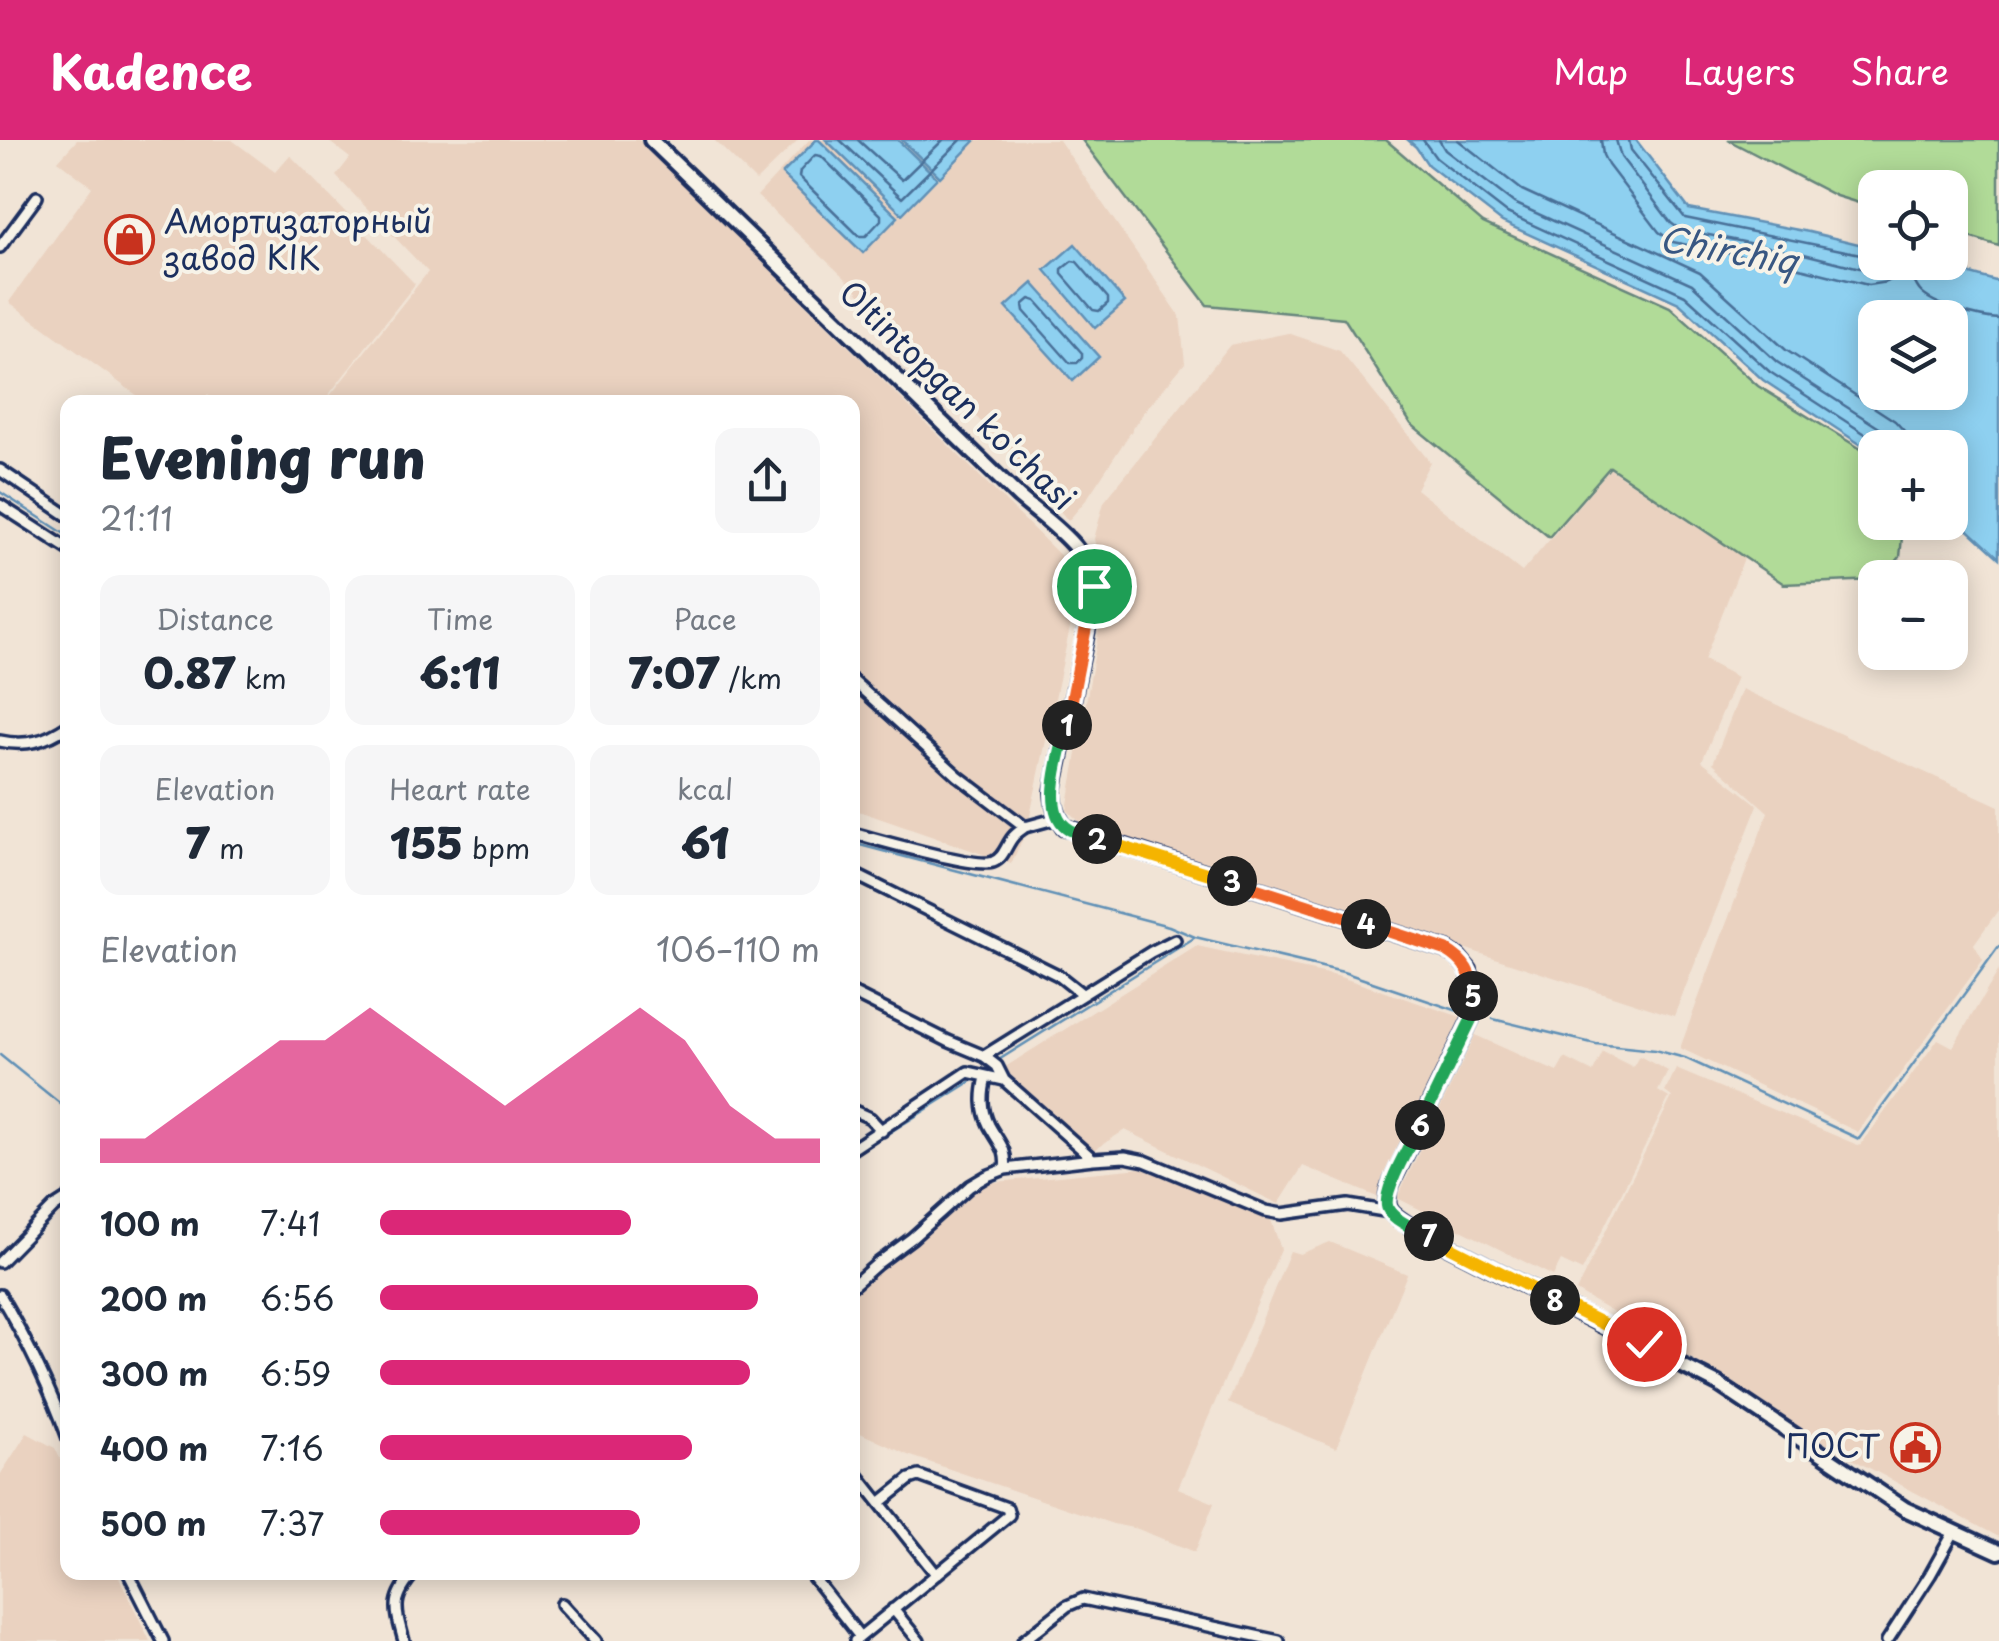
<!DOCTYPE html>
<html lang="en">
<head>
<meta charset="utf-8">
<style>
  :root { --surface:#fff; --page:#f6f6f7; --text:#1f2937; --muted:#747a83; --accent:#db2777 }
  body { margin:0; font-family:"Playpen Sans",sans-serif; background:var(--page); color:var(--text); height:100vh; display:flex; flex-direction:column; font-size:38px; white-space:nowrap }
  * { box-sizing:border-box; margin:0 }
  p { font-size:32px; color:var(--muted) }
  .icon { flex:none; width:55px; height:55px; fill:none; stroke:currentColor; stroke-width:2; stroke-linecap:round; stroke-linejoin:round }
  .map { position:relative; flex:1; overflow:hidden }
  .drawer { position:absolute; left:60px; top:255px; width:800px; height:1185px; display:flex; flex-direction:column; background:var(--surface); border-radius:20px; box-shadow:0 5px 25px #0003 }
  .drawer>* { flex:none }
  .tools { position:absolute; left:1858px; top:30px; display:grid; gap:20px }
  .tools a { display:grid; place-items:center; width:110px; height:110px; border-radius:20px; background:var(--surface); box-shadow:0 5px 25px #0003; font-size:50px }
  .pin { position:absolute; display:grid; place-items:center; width:85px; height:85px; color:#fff; margin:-42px; border:5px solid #fff; border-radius:50%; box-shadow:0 2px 10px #0007 }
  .km { position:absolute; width:50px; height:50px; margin:-25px; border-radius:50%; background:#222; color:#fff; font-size:28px; line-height:50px; text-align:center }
  .round { display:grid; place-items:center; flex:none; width:105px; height:105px; border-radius:20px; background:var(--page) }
  .head { display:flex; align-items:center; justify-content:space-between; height:170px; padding:0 40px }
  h1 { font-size:55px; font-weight:800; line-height:75px }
  .stats { display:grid; grid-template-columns:repeat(3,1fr); gap:15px; height:170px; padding:10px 40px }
  .stats div { display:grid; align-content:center; border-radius:20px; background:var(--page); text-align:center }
  .stats b { font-size:42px; font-weight:800 }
  .stats small { font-size:28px; font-weight:400 }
  .stats p { font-size:28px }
  .chart { height:280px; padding:20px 40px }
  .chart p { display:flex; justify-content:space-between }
  .chart svg { width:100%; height:180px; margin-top:10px; fill:var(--accent); opacity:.7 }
  ul { padding:0 40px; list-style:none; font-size:32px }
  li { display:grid; grid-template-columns:160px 120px 1fr; align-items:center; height:75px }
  li i { height:25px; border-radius:12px; background:var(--accent) }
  header { display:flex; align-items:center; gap:60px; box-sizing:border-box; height:140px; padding:0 50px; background:var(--accent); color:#fff }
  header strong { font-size:48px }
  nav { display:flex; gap:55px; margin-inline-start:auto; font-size:35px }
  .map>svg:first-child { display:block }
</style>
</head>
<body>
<header>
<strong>Kadence</strong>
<nav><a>Map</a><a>Layers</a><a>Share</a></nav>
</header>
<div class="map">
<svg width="1999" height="1501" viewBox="0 0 1999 1501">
  <rect width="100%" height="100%" fill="#f1e4d6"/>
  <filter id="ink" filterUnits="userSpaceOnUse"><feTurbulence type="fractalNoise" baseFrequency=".01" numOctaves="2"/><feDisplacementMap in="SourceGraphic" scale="20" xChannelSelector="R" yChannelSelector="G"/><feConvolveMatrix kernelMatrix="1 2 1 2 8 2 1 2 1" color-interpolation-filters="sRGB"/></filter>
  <g filter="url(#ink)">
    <path fill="#ead2c0" d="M77,0H232L275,32L290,15L415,144L323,262H215L208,254L200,262H146L9,162L92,47L58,21Z
      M327,0H639L1081,436L1027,690L1011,724L853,669L852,262H325L428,132L336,36L350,18Z
      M714,0H798L756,41Z
      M809,0H1059L1180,176L1185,223L1144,272L1086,360L1068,381L1035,339L847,140L757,56Z
      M1288,193L1340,211L1430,322L1416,349L1522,432L1610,329L1744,418L1704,520L1737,537L1702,621L1758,665L1674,876L1083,685L1067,670L1106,449L1094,399L1104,362L1230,205Z
      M1742,549L1999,666V769L1974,804L1983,820L1858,992L1680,908L1768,672L1713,623Z
      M1197,806L1337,836L1464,878L1377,1057L1303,1026L1279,1064L1125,990L1094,1010L1002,929Z
      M1999,830V1397L1841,1313L1709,1229L1576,1151L1672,957L1665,952L1676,929L1860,1006L1938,899L1953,907Z
      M1475,895L1557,932L1565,918L1593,932L1603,912L1633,927L1639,916L1668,931L1658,951L1669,958L1582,1131L1561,1121L1553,1136L1397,1058Z
      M1141,1028L1271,1080L1281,1109L1178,1348L1214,1363L1195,1412L1138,1389L1113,1384L908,1315L856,1291H853V1151L986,1043Z
      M1330,1102L1407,1134L1336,1308L1228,1263L1290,1111L1300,1114Z
      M27,1293L55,1308L67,1333L68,1432L117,1433L150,1501H0V1335Z"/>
    <path fill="#b1db98" stroke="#66857b" stroke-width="2.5" d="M1082,0H1386L1483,83L1670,167L1758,246L1869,314L1875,320V382L1907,383L1903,387L1900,417L1883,437L1875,438V440L1784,444L1610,327L1549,397L1411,284L1344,178L1207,165Z
      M1728,0H1999V106L1950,91V48H1875V68L1836,56Z"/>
    <path fill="#8ed0f0" stroke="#6090b6" stroke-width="2.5" fill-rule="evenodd" d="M816,0H819L898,77L863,113L782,34Z
      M826,0H898L937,38L902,74Z
      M902,0H974L975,1L940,37Z
      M1408,0H1636L1689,69L1809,92L1875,108V122L1932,123L1999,142V418L1950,373V308H1875V314L1763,240L1679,163L1502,82L1428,25L1416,7ZM1875,178H1950V252H1875Z
      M1075,104L1125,162L1095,188L1045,130Z
      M1033,143L1099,217L1073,241L1006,167Z"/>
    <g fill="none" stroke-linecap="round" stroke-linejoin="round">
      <path stroke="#496f98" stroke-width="2.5" d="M840,0L902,58L961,0
        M858,0L902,40L943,0
        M1423,0L1436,18L1507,73L1685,155L1770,232L1876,301L1883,308
        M1439,0L1445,10L1514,63L1692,144L1777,222L1884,291L1896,308
        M1458,0L1522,50L1700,132L1786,210L1895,281L1907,294L1912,308
        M1601,0L1603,15L1608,25L1659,92L1673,102L1800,128L1868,145L1887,142L1908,130C1912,136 1915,145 1920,151C1933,166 1980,178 1999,179
        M1616,0L1621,17L1671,83L1679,89L1804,114L1868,130L1879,129L1890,122
        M1629,0L1631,10L1685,78L1875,117
        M815,15L821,16L881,75V80L866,96H859L799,37L800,31Z
        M1072,121L1077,122L1108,158V163L1099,171L1093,170L1062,134V129Z
        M1030,159L1036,161L1082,213V218L1077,223H1070L1024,171L1023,165Z"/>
      <path stroke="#6090b6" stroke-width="2.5" d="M0,352L68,396
        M852,703L1169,786L1195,797L1343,832L1461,872
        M1493,879L1596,904L1655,910L1685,918L1859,999L1999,806
        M0,915L68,970
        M997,921L1194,798
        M852,1016L972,941"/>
      <defs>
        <path id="street" d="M0,107L37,57
          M0,330L68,376
          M0,365L68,409
          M852,540L958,636L1025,687L1058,678
          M0,601C26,607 46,601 68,586
          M852,693C876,699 977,729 993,722C1004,718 1006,705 1013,697C1016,693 1021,690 1025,687
          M852,733L1058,835L1082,854
          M852,853L948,901L984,916L997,926L1004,940L1093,1019
          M984,916L1151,812L1175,800
          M986,937C982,954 981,969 989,985C998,1002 1008,1009 1005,1029
          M852,970L870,978L882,991
          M852,1009L968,932L1004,940
          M0,1122L54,1067L68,1058
          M852,1146L877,1124L912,1098L970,1046L987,1036L1005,1029L1093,1019L1125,1017L1145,1021L1266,1071L1282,1074L1348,1065L1390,1072
          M0,1155C27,1201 50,1248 68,1298
          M852,1328L936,1434
          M128,1432L163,1501
          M809,1432L860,1497
          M562,1464L596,1501
          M893,1469L919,1501
          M404,1501C395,1468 391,1459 415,1432
          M855,1501L1009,1375L1007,1368L919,1336L910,1339L880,1363
          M1023,1501L1067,1466L1083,1459L1279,1501
          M1887,1501L1930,1435L1954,1392"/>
        <path id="secondary" d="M651,0L1019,357C1050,384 1095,411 1094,456L1053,652C1054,666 1056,675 1064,687L1447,810L1458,817L1469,830L1473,848L1471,879L1389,1048C1383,1073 1394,1075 1413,1088L1718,1244L1905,1369L1999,1412"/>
      </defs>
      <use href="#street" stroke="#1b2f5e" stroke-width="16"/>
      <use href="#secondary" stroke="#1b2f5e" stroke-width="20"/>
      <use href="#street" stroke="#f7f3e8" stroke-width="9"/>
      <use href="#secondary" stroke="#f7f3e8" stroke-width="12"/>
    </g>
  </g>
  <g fill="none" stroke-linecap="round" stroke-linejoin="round" filter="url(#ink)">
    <defs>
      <path id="split-1" d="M1067,585L1094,446"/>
      <path id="split-2" d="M1067,585C1062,610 1041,668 1066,687C1074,694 1087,696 1097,699"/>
      <path id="split-3" d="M1097,699L1232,741"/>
      <path id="split-4" d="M1232,741L1366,784"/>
      <path id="split-5" d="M1366,784L1446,810C1465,821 1473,834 1473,856"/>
      <path id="split-6" d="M1420,985L1471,880L1473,856"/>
      <path id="split-7" d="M1420,985C1412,1002 1380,1053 1388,1069C1394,1081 1417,1090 1429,1096"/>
      <path id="split-8" d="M1429,1096L1555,1160"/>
      <path id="split-9" d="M1555,1160L1644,1204"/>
    </defs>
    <use href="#split-1" stroke="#fff" stroke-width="20"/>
    <use href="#split-2" stroke="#fff" stroke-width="20"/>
    <use href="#split-3" stroke="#fff" stroke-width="20"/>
    <use href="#split-4" stroke="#fff" stroke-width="20"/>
    <use href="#split-5" stroke="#fff" stroke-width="20"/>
    <use href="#split-6" stroke="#fff" stroke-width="20"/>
    <use href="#split-7" stroke="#fff" stroke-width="20"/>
    <use href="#split-8" stroke="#fff" stroke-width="20"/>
    <use href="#split-9" stroke="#fff" stroke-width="20"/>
    <use href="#split-1" stroke="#f0652b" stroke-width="12"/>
    <use href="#split-2" stroke="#22a559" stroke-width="12"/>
    <use href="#split-3" stroke="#f5b400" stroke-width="12"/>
    <use href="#split-4" stroke="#f0652b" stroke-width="12"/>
    <use href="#split-5" stroke="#f0652b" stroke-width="12"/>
    <use href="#split-6" stroke="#22a559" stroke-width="12"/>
    <use href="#split-7" stroke="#22a559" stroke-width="12"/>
    <use href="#split-8" stroke="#f5b400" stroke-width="12"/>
    <use href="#split-9" stroke="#f5b400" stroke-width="12"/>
  </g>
  <defs>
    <symbol id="shop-ring" viewBox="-11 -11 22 22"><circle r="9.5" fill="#f7f3e8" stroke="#c8321e" stroke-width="1.5"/><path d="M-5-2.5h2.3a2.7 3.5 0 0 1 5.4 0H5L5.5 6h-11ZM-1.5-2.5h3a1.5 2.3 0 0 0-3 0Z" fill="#c8321e"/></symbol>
    <symbol id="civic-ring" viewBox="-11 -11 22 22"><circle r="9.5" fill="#f7f3e8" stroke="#c8321e" stroke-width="1.5"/><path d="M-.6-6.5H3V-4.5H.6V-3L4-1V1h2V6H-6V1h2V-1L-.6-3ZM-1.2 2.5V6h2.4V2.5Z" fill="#c8321e"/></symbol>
  </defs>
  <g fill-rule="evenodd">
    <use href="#shop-ring" x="102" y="72" width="55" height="55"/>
    <use href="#civic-ring" x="1888" y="1280" width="55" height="55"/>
  </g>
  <g text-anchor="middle" stroke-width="8" stroke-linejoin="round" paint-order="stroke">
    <g font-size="32" fill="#1b2f5e" stroke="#f7f3e8" text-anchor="start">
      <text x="164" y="93">Амортизаторный<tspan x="164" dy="37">завод KIK</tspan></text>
      <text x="1880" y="1318" text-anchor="end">ПОСТ</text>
    </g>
    <g font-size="32" fill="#1b2f5e" stroke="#f7f3e8">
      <text transform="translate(957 256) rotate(44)" y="11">Oltintopgan ko'chasi</text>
    </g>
    <g font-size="35" font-style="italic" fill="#385782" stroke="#f7f3e8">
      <text transform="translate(1728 111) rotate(10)" y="12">Chirchiq</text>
    </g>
  </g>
</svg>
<div class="tools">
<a><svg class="icon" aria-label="locate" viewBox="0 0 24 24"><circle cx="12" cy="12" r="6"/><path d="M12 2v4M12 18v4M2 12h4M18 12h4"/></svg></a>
<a><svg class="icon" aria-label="layers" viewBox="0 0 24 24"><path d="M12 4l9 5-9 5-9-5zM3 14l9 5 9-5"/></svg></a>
<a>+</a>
<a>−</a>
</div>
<div class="pin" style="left:1094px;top:446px;background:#1e9e55"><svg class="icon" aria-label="arrive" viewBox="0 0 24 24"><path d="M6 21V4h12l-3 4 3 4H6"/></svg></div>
<div class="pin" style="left:1644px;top:1204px;background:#d93025"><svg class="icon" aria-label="check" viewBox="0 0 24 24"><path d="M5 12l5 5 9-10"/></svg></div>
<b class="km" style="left:1067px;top:585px">1</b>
<b class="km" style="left:1097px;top:699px">2</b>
<b class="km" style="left:1232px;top:741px">3</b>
<b class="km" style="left:1366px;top:784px">4</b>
<b class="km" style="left:1473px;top:856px">5</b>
<b class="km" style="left:1420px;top:985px">6</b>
<b class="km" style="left:1429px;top:1096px">7</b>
<b class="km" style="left:1555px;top:1160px">8</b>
<section class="drawer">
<div class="head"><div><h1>Evening run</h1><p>21:11</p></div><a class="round"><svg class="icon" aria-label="share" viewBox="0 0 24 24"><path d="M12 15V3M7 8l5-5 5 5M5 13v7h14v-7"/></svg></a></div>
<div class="stats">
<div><p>Distance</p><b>0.87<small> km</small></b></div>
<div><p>Time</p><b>6:11</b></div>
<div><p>Pace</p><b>7:07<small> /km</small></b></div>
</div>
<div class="stats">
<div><p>Elevation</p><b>7<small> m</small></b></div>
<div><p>Heart rate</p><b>155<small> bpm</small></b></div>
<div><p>kcal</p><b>61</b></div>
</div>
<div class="chart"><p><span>Elevation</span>106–110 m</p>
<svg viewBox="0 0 160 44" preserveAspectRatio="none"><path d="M0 44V38L10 38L20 30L30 22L40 14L50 14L60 6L70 14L80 22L90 30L100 22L110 14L120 6L130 14L140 30L150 38L160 38V44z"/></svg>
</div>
<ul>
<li><b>100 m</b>7:41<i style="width:57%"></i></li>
<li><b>200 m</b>6:56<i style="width:86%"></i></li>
<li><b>300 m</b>6:59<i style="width:84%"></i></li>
<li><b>400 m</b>7:16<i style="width:71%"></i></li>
<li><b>500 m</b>7:37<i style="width:59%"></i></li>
</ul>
</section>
</div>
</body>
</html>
